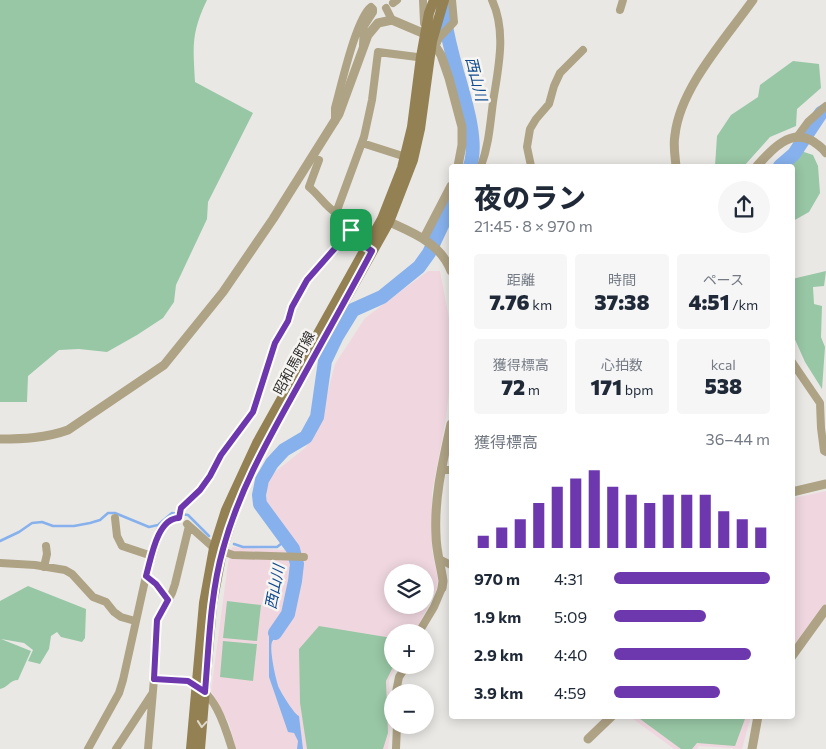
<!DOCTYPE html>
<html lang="ja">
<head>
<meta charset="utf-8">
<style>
  :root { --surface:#fff; --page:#f6f6f7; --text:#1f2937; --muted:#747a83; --accent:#6d38ae }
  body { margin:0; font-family:Commissioner,"Noto Sans JP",sans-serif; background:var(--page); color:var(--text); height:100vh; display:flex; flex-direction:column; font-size:19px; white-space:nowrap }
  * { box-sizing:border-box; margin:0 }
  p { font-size:16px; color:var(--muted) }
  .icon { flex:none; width:28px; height:28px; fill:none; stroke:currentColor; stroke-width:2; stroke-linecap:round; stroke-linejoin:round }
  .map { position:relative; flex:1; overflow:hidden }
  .panel { position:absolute; left:449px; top:164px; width:346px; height:555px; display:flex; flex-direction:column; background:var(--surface); border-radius:5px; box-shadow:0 2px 12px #0003 }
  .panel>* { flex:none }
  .fabs { position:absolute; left:384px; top:564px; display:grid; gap:10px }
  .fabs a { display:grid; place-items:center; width:50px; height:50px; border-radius:50%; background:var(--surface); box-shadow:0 2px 12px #0003; font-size:25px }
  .pin { position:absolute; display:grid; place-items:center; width:42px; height:42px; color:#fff; margin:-21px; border-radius:10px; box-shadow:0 2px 8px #0006 }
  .round { display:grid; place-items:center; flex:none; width:52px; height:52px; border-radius:26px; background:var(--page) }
  .head { display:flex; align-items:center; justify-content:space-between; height:85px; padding:0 25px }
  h1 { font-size:28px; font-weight:800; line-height:38px }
  .figures { display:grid; grid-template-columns:repeat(3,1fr); gap:8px; height:85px; padding:5px 25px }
  .figures div { display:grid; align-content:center; border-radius:5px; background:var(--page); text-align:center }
  .figures b { font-size:21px; font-weight:800 }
  .figures small { font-size:14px; font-weight:400 }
  .figures p { font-size:14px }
  .chart { height:140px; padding:10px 25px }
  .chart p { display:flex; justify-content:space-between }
  .chart svg { width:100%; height:90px; margin-top:5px; stroke:var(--accent); stroke-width:6 }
  ul { padding:0 25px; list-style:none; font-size:16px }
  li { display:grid; grid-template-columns:80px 60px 1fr; align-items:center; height:38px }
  li i { height:12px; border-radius:6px; background:var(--accent) }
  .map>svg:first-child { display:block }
</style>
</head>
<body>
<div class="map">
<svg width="826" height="749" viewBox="0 0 826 749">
  <rect width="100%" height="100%" fill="#eae8e5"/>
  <path fill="#f0d7df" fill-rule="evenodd" d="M428,271H440L451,329V375L446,418L432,493V549L438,580L436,591L415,632H392V665H397L389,680L390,735L388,749H236L229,723L211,691L228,563L232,547L299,551L267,503L266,484L270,476L305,448L319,425L335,364L365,318ZM392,572H425V605H392Z
    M826,491V603L793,650V498Z
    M629,716H751L742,749L699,746L697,749H674Z"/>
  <path fill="#98c7a5" d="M0,0H207C191,33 193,46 195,82L253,113L208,202L207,219L176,285L174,302L163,318L137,335L107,352L79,349L59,350L28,376L27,402H0Z
    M793,61L819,64L821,88L797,109L796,126L770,137L744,166H715L717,136L731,115L758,97L760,85Z
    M801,151L813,155L818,166L820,193L809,212L793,221L792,166H773L788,152Z
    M826,271L824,286L813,287L814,304L822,306L821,337L825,347L822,389L805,362L793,335L792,279Z
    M28,586L86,609L85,638L82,642L61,637L57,632L51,636L49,649L40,664L28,661L33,650L24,643L1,639L31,651L18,680C10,680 7,688 0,689V601Z
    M227,601L261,605L257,641L223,638Z
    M319,626L392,638V665H394L386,681L388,733L383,749H307L300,703L299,649Z
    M223,641L257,644L253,681L220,677Z
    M636,716H746L735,746L697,743L692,749H681Z"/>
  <path fill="#86b1ec" d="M282,618L289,620C285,627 275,636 272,642C269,649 276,681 279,688C282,694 294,714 299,716L303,749H297L298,741L294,733L288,732L269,677V637Z"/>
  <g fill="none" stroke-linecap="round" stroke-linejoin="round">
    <path stroke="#86b1ec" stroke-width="2.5" d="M0,541L19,532L32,523L42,522L53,526H74L90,523L100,520L108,513H115L149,527L158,525L172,513L188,515L209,536
      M234,544L243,547H277L286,540"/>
    <path stroke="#86b1ec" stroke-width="14" d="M442,0C444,19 448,38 453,57C460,86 480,138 470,166
      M780,166L794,154L821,113L826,110
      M275,633L288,614L295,581L297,564L293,549L260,504L259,495L262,480L272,463L284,450L306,437L317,417L325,361L337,336L353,310L382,297L419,267L429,253L451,206"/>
    <path stroke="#afa385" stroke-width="8" d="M423,0L424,23
      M393,3L397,0
      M386,8L392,20
      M620,10L623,0
      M434,49L439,38L454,22L452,0
      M335,121V108C341,87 356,18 371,7L373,9V12L364,26L363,45
      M797,137L808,122L826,106
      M362,143L409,158
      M319,160L309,187C319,195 325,206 336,213
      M481,166C489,144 490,125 493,102C498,69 507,32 492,0
      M531,166L527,147L530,129L536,119L549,104L554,86L560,73L583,50
      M370,250L336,213L364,137L372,100L378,52L425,58
      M792,362L820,403L821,428L824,451L826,452
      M441,470H451
      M115,518L117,536L122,546L152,556
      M179,518L181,509L200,490L210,476L221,455L253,412L275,343L288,321L292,307L307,280L351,230
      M187,524L214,548L233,555L304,557
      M439,559L451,565
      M0,563L35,565L65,570L72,574L93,597L106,602L114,612L121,617L135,621
      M44,567L47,554L46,546
      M146,576L156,584L168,600
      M419,632L434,607L442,588
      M154,679C165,680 179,678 189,682C215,691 225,726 232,749
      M396,692L399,677L407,665
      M88,749L119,693L123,680L146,576L160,530L172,519L179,518
      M116,749L152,694
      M148,749L154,679L157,620L172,593L175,584L189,526
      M396,749L397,725"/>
    <path stroke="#afa385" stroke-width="9" d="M676,166C675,156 673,145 675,135C680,88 726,38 753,0
      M757,166C771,150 791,127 814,142C819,146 823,148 826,153
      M385,220C411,232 440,242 451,271
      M424,238L451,186
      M0,439C23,439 46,438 68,430L164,365L223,292L273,219L339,114L368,35L378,23L392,20L425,34L432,41L441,55L449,78L462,127V145L458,166
      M792,492L826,484
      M442,588L443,581C441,566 436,551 436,535C434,497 443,461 451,424
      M792,656L826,609
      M588,739L612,716
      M752,749L758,716"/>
    <path stroke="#938053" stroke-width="10" d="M191,749L204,603L214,548L226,510L257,443L382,219L402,168L412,127L421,57L429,13L434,0
      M200,749L212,605L222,551L234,513L246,481L263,447L389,222L413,160L420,129L432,41L444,0"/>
  </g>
  <defs><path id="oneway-chevron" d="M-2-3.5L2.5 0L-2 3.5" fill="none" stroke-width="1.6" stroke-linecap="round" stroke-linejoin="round" transform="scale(1.25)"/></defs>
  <use stroke="#ded8ca" href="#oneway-chevron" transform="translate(202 724) rotate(95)"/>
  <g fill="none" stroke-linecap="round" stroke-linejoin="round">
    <defs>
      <path id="route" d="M351,230L366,247L372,251C348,296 323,340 299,384C269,438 239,490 223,549C210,595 209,645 205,692L188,681L154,679L157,620L168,600L156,584L146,576C151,559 157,518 179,518L181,508L200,490L210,476L221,455L253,412L275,343L288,321L292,307L307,280Z"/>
    </defs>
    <use href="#route" stroke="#fff" stroke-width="10"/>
    <use href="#route" stroke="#6d38ae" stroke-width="6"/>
  </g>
  <g text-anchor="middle" stroke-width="5" stroke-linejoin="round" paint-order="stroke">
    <g font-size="14" fill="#2f2e2d" stroke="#f7f5f2">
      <text transform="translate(294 363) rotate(-61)" y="5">昭和馬町線</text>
    </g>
    <g font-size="15" font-style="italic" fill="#11498e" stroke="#f7f5f2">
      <text transform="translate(476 79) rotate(76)" y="5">西山川</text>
      <text transform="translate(275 587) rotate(-79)" y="5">西山川</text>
    </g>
  </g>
</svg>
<div class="fabs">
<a><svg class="icon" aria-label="layers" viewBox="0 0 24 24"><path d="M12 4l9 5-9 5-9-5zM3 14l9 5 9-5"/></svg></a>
<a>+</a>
<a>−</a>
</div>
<div class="pin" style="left:351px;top:230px;background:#1e9e55"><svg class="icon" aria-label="arrive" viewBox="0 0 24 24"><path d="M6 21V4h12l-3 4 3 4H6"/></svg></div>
<section class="panel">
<div class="head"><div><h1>夜のラン</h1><p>21:45 · 8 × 970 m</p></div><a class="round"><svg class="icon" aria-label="share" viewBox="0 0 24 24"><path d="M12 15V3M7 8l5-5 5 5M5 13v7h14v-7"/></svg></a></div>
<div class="figures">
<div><p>距離</p><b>7.76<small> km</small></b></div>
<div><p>時間</p><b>37:38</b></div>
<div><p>ペース</p><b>4:51<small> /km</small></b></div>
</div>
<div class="figures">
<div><p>獲得標高</p><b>72<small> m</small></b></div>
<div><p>心拍数</p><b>171<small> bpm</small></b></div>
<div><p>kcal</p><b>538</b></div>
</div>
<div class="chart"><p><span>獲得標高</span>36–44 m</p>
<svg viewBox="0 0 160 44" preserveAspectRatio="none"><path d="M5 44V38M15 44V34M25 44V30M35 44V22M45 44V14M55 44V10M65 44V6M75 44V14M85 44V18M95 44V22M105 44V18M115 44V18M125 44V18M135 44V26M145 44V30M155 44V34"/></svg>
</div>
<ul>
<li><b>970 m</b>4:31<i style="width:100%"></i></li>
<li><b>1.9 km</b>5:09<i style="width:59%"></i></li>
<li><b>2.9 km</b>4:40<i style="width:88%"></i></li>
<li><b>3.9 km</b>4:59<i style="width:68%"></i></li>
</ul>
</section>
</div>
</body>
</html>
